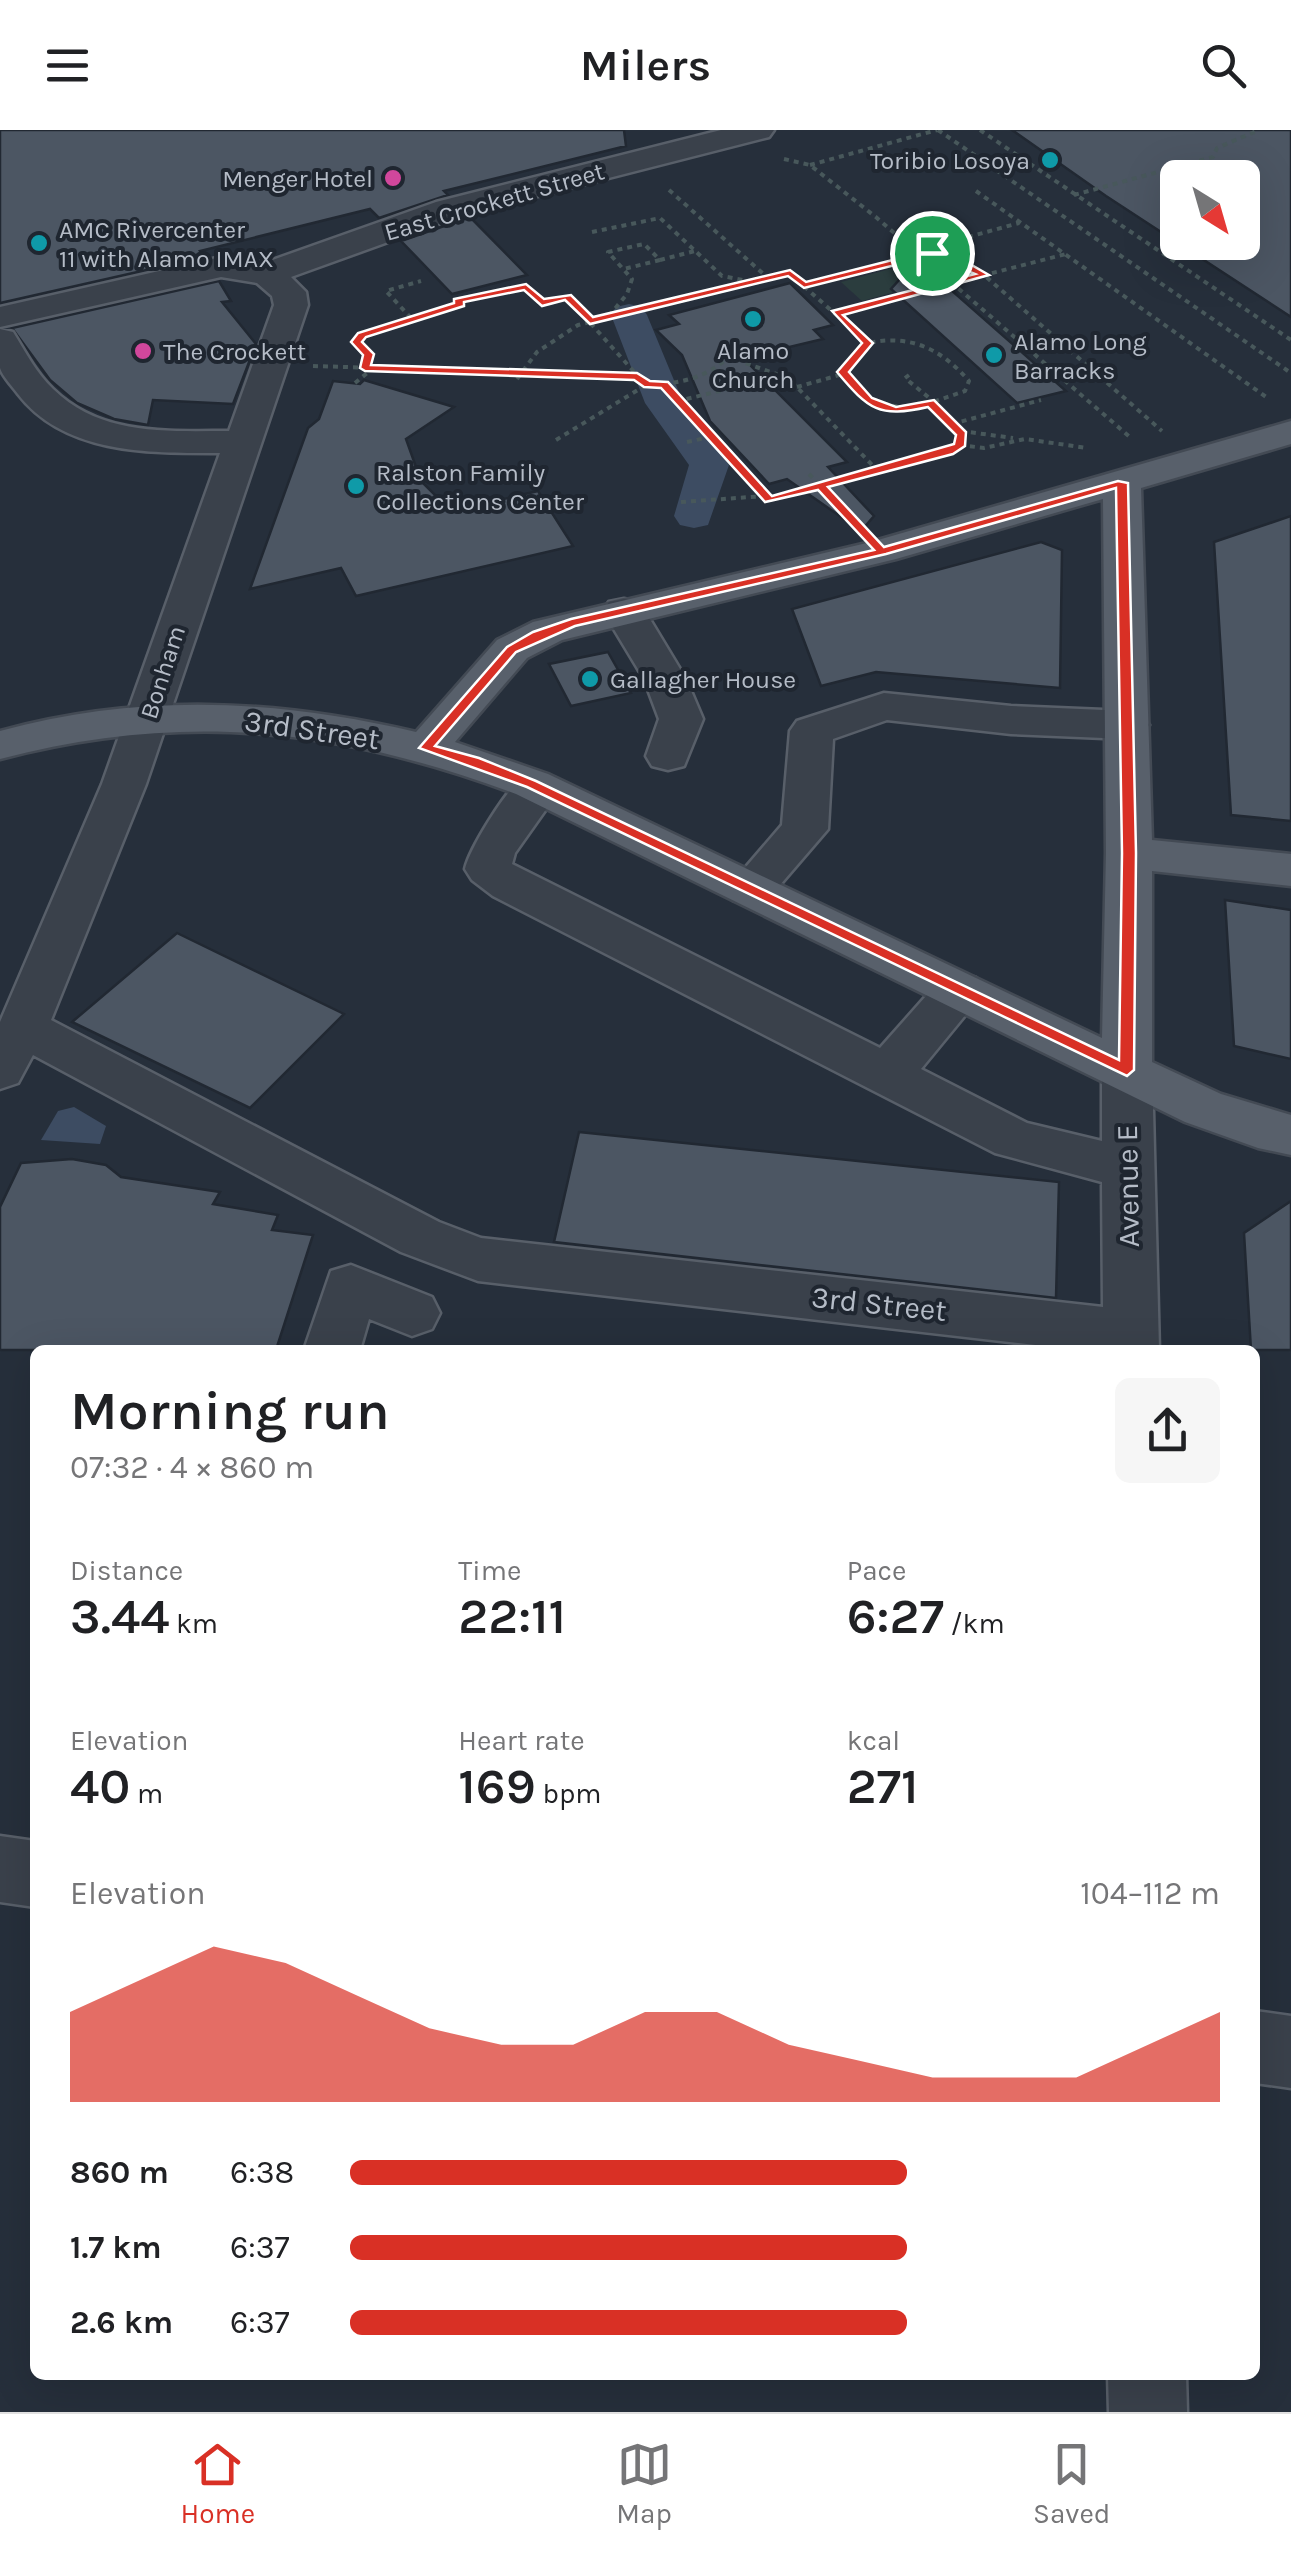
<!DOCTYPE html>
<html lang="en">
<head>
<meta charset="utf-8">
<style>
  :root { --surface:#fff; --page:#f6f6f6; --text:#202124; --muted:#757577; --line:#e0e0e0; --accent:#d93025 }
  body { margin:0; font-family:Karla,sans-serif; background:var(--page); color:var(--text); height:100vh; display:flex; flex-direction:column; font-size:38px; white-space:nowrap }
  * { box-sizing:border-box; margin:0 }
  p { font-size:32px; color:var(--muted) }
  .icon { flex:none; width:55px; height:55px; fill:none; stroke:currentColor; stroke-width:2; stroke-linecap:round; stroke-linejoin:round }
  .map { position:relative; flex:1; overflow:hidden }
  .side { position:absolute; left:30px; top:1215px; width:1230px; height:1035px; display:flex; flex-direction:column; background:var(--surface); border-radius:15px; box-shadow:0 10px 40px #0002 }
  .side>* { flex:none }
  .needle { width:65px; rotate:143deg }
  .tools { position:absolute; left:1160px; top:30px; display:grid; gap:20px }
  .tools a { display:grid; place-items:center; width:100px; height:100px; border-radius:15px; background:var(--surface); box-shadow:0 10px 40px #0002; font-size:50px }
  .pin { position:absolute; display:grid; place-items:center; width:85px; height:85px; color:#fff; margin:-42px; border:5px solid #fff; border-radius:50%; box-shadow:0 2px 10px #0007 }
  .round { display:grid; place-items:center; flex:none; width:105px; height:105px; border-radius:15px; background:var(--page) }
  .head { display:flex; align-items:center; justify-content:space-between; height:170px; padding:0 40px }
  h1 { font-size:55px; font-weight:600; line-height:75px }
  .stats { display:grid; grid-template-columns:repeat(3,1fr); gap:15px; height:170px; padding:10px 40px }
  .stats div { display:grid; align-content:center }
  .stats b { font-size:50px; font-weight:600 }
  .stats small { font-size:28px; font-weight:400 }
  .stats p { font-size:28px }
  .chart { height:280px; padding:20px 40px }
  .chart p { display:flex; justify-content:space-between }
  .chart svg { width:100%; height:180px; margin-top:10px; fill:var(--accent); opacity:.7 }
  ul { padding:0 40px; list-style:none; font-size:32px }
  li { display:grid; grid-template-columns:160px 120px 1fr; align-items:center; height:75px }
  li i { height:25px; border-radius:12px; background:var(--accent) }
  header { display:flex; justify-content:space-between; align-items:center; height:130px; padding:0 40px; background:var(--surface); font-size:45px; font-weight:600 }
  .menu { display:flex; justify-content:space-around; align-items:center; height:140px; border-top:2px solid var(--line); background:var(--surface); font-size:28px; color:var(--muted) }
  .menu a { display:grid; justify-items:center; gap:5px }
  .menu .current { color:var(--accent) }
  .map>svg:first-child { display:block }
</style>
</head>
<body>
<header><svg class="icon" aria-label="menu" viewBox="0 0 24 24"><path d="M4 6h16M4 12h16M4 18h16"/></svg>Milers<svg class="icon" aria-label="search" viewBox="0 0 24 24"><circle cx="10" cy="10" r="6"/><path d="M15 15l6 6"/></svg></header>
<div class="map">
<svg width="1291" height="2282" viewBox="0 0 1291 2282">
  <rect width="100%" height="100%" fill="#262f3b"/>
  <path fill="#2b3d3e" d="M905,135L927,153L862,171L841,152Z"/>
  <path fill="#3d4c62" d="M74,977L106,996L100,1014L41,1010L58,981Z"/>
  <g fill="none" stroke-linecap="round" stroke-linejoin="round">
    <path fill="#3d4c62" fill-rule="evenodd" d="M629,174L642,177L647,185L683,272L729,335L708,395L694,398L680,395L674,386L689,335L645,273L611,185L616,177Z"/>
  </g>
  <path fill="#4c5663" stroke="#212832" stroke-width="2.5" fill-rule="evenodd" d="M0,0H624L626,16L444,61L448,65L379,88L370,79L200,121L204,127L0,173Z
    M1012,0H1291V187L1106,66ZM1178,48H1242V112H1178Z
    M470,87L527,145L452,164L401,111Z
    M917,130L1066,261L1017,273L891,159Z
    M219,151L231,171L222,172L256,214L233,274L153,270L148,295L114,289L77,273L50,250L12,198Z
    M790,153L833,195L814,200L823,209L743,228L847,332L828,337L874,386L861,401L787,349L769,354L710,291L682,225L656,200L679,194L669,185Z
    M364,250L454,277L406,309L421,351L451,381L538,361L573,416L356,466L341,438L250,459L308,298L319,289L333,251L360,254Z
    M1291,386V691L1231,685L1214,412Z
    M1041,412L1062,420L1060,558L876,542L821,556L792,479Z
    M608,522L631,563L571,576L549,534Z
    M1225,770L1291,780V929L1234,916Z
    M177,803L344,884L250,978L72,892Z
    M579,1002L1059,1052L1056,1168L554,1112Z
    M72,1029L106,1035L121,1047L220,1062L213,1074L278,1085L272,1100L313,1105L276,1220H0V1077L21,1033Z
    M1291,1071V1220H1251L1244,1103Z"/>
  <g fill="none" stroke-linecap="round" stroke-linejoin="round">
    <defs>
      <path id="minor" d="M721,0H774L769,7L460,86L291,147L306,162L308,175L146,654L51,890L439,1092L481,1108L1103,1177L1102,1052L995,1023L493,766L472,750L465,739C469,720 507,657 524,647C534,641 545,645 555,648L561,658L515,723L512,734L880,918L942,848L959,843L976,848L984,860L976,872L921,939L1027,993L1102,1011V940L1109,927L1127,921L1145,927L1152,940L1159,1220H1079L478,1151L401,1122L33,925L18,953L0,959V892L102,654L220,323C151,323 65,325 18,264C13,257 3,247 0,238C0,228 0,211 0,199L13,202C25,221 36,243 53,259C101,306 166,301 229,301L274,175L272,166L257,153L221,147L0,197V177L221,127L264,133L436,72Z
        M624,469L639,472L645,481L686,549L703,589L684,636L668,640L652,636L646,626L659,589L644,549L603,481L609,472Z
        M884,563L1011,576L1127,581L1142,585L1149,595L1142,605L1127,609L1011,604L887,590L833,609L828,699L767,770L750,775L733,770L727,759L782,695L790,601L797,591Z
        M351,1135L432,1167L440,1183L432,1199L412,1206L369,1189L360,1220H304L331,1141Z
        M0,1706L35,1711V1777L0,1772Z
        M1255,1881L1291,1886V1958L1255,1953Z
        M1108,2245H1186L1187,2282H1109Z"/>
      <path id="major" d="M1291,291V314L1141,358L1152,710L1291,724V756L1152,741V932L1221,964L1291,985V1025L1258,1018L1185,992L516,664C340,598 184,581 0,629V601C139,563 276,569 416,602L497,510L533,492L871,412ZM1103,369L1106,723L1102,908L548,644L455,612L527,528L562,510L896,429Z"/>
    </defs>
    <use href="#minor" stroke="#585f69" stroke-width="5"/>
    <use href="#major" stroke="#434a54" stroke-width="5"/>
    <path stroke="#48585b" stroke-width="4" stroke-dasharray="5 5" stroke-linecap="butt" d="M938,0L1291,243
      M980,0L1291,210
      M784,29L810,35L877,88L1131,308
      M810,35L937,0
      M669,60L768,148
      M976,61L1269,269
      M1074,65L1213,27L1217,18L1259,0
      M592,102L660,88L722,146L748,151
      M936,122L961,116V109L1019,93
      M932,123L984,145L1162,301
      M660,130L695,121
      M805,155L924,125
      M837,183L1066,124
      M609,186L627,164L632,149L608,122L644,114L660,130L624,139
      M411,188L386,161L421,151
      M731,220L745,233L785,247L790,250L878,341L769,370L678,271L782,246
      M313,236L636,246
      M365,238L368,224L356,210L362,205L460,174L458,171L526,157L542,173L567,167L645,254C678,255 710,248 733,222
      M843,244C870,274 890,282 930,273L962,305L960,315L949,322L878,341
      M909,245L905,248L933,271
      M517,249L537,222L578,195L789,143L868,213
      M355,253L372,239
      M797,257L843,244L868,213C911,204 941,219 969,251L965,261L930,273
      M952,294L1041,270
      M961,301L1013,308
      M556,310L646,255
      M687,312L710,307
      M960,315L984,318L1025,309L1087,318
      M809,344L851,388
      M681,372L765,366"/>
    <use href="#minor" fill="#3a414b" fill-rule="evenodd"/>
    <use href="#major" fill="#58606b" fill-rule="evenodd"/>
  </g>
  <path fill="#d93025" stroke="#fff" stroke-width="2.5" fill-rule="evenodd" d="M932,120L961,129L989,145L843,185L873,213L849,242L872,268L896,277L934,270L966,302L965,316L953,324L828,357L884,417L1118,351L1128,353L1136,723L1134,940L1127,946L527,657L419,618L507,517L533,502L571,489L874,420L818,360L765,372L661,258L644,257L634,250L365,241L360,238L363,225L351,212L358,203L454,173V169L526,154L544,169L571,165L593,187L790,140L806,152ZM931,126L975,144L832,181L862,213L837,242C869,280 879,288 928,277L956,305L954,314L772,366L668,252L650,251L637,243L371,235L374,224L362,212L366,207L464,176V172L524,160L542,176L565,170L590,194L788,146L804,158ZM1116,358L1122,723L1119,930L536,651L479,628L435,616L516,522L575,496L886,424Z"/>
  <g fill="#0f9aa8" stroke="#1f2630" stroke-width="4">
    <circle cx="1050" cy="30" r="10"/>
    <circle cx="39" cy="113" r="10"/>
    <circle cx="753" cy="189" r="10"/>
    <circle cx="994" cy="225" r="10"/>
    <circle cx="356" cy="356" r="10"/>
    <circle cx="590" cy="549" r="10"/>
  </g>
  <g fill="#d1479c" stroke="#1f2630" stroke-width="4">
    <circle cx="393" cy="48" r="10"/>
    <circle cx="143" cy="221" r="10"/>
  </g>
  <g text-anchor="middle" stroke-width="8" stroke-linejoin="round" paint-order="stroke">
    <g font-size="25" fill="#b5bcc7" stroke="#1f2630" text-anchor="start">
      <text x="1030" y="39" text-anchor="end">Toribio Losoya</text>
      <text x="373" y="57" text-anchor="end">Menger Hotel</text>
      <text x="59" y="108">AMC Rivercenter<tspan x="59" dy="29">11 with Alamo IMAX</tspan></text>
      <text x="1014" y="220">Alamo Long<tspan x="1014" dy="29">Barracks</tspan></text>
      <text x="753" y="229" text-anchor="middle">Alamo<tspan x="753" dy="29">Church</tspan></text>
      <text x="163" y="230">The Crockett</text>
      <text x="376" y="351">Ralston Family<tspan x="376" dy="29">Collections Center</tspan></text>
      <text x="610" y="558">Gallagher House</text>
    </g>
    <g font-size="25" fill="#b5bcc7" stroke="#1f2630">
      <text transform="translate(494 71) rotate(-16)" y="9">East Crockett Street</text>
      <text transform="translate(162 542) rotate(-72)" y="9">Bonham</text>
    </g>
    <g font-size="30" fill="#b5bcc7" stroke="#1f2630">
      <text transform="translate(312 600) rotate(8)" y="10">3rd Street</text>
      <text transform="translate(1128 1056) rotate(-91)" y="10">Avenue E</text>
      <text transform="translate(879 1174) rotate(6)" y="10">3rd Street</text>
    </g>
  </g>
</svg>
<div class="tools">
<a><svg class="needle" viewBox="-14 -14 28 28"><path d="M0-13l5 13h-10z" fill="#e53935"/><path d="M0 13l5-13h-10z" fill="#757577"/></svg></a>
</div>
<div class="pin" style="left:932px;top:123px;background:#1e9e55"><svg class="icon" aria-label="arrive" viewBox="0 0 24 24"><path d="M6 21V4h12l-3 4 3 4H6"/></svg></div>
<section class="side">
<div class="head"><div><h1>Morning run</h1><p>07:32 · 4 × 860 m</p></div><a class="round"><svg class="icon" aria-label="share" viewBox="0 0 24 24"><path d="M12 15V3M7 8l5-5 5 5M5 13v7h14v-7"/></svg></a></div>
<div class="stats">
<div><p>Distance</p><b>3.44<small> km</small></b></div>
<div><p>Time</p><b>22:11</b></div>
<div><p>Pace</p><b>6:27<small> /km</small></b></div>
</div>
<div class="stats">
<div><p>Elevation</p><b>40<small> m</small></b></div>
<div><p>Heart rate</p><b>169<small> bpm</small></b></div>
<div><p>kcal</p><b>271</b></div>
</div>
<div class="chart"><p><span>Elevation</span>104–112 m</p>
<svg viewBox="0 0 160 44" preserveAspectRatio="none"><path d="M0 44V22L10 14L20 6L30 10L40 18L50 26L60 30L70 30L80 22L90 22L100 30L110 34L120 38L130 38L140 38L150 30L160 22V44z"/></svg>
</div>
<ul>
<li><b>860 m</b>6:38<i style="width:64%"></i></li>
<li><b>1.7 km</b>6:37<i style="width:64%"></i></li>
<li><b>2.6 km</b>6:37<i style="width:64%"></i></li>
</ul>
</section>
</div>
<nav class="menu">
<a class="current"><svg class="icon" aria-label="home" viewBox="0 0 24 24"><path d="M3 11l9-7 9 7M6 9v11h12V9"/></svg>Home</a>
<a><svg class="icon" aria-label="map" viewBox="0 0 24 24"><path d="M3 6l6-2 6 2 6-2v14l-6 2-6-2-6 2zM9 4v14M15 6v14"/></svg>Map</a>
<a><svg class="icon" aria-label="saved" viewBox="0 0 24 24"><path d="M7 4h10v16l-5-4-5 4z"/></svg>Saved</a>
</nav>
</body>
</html>
